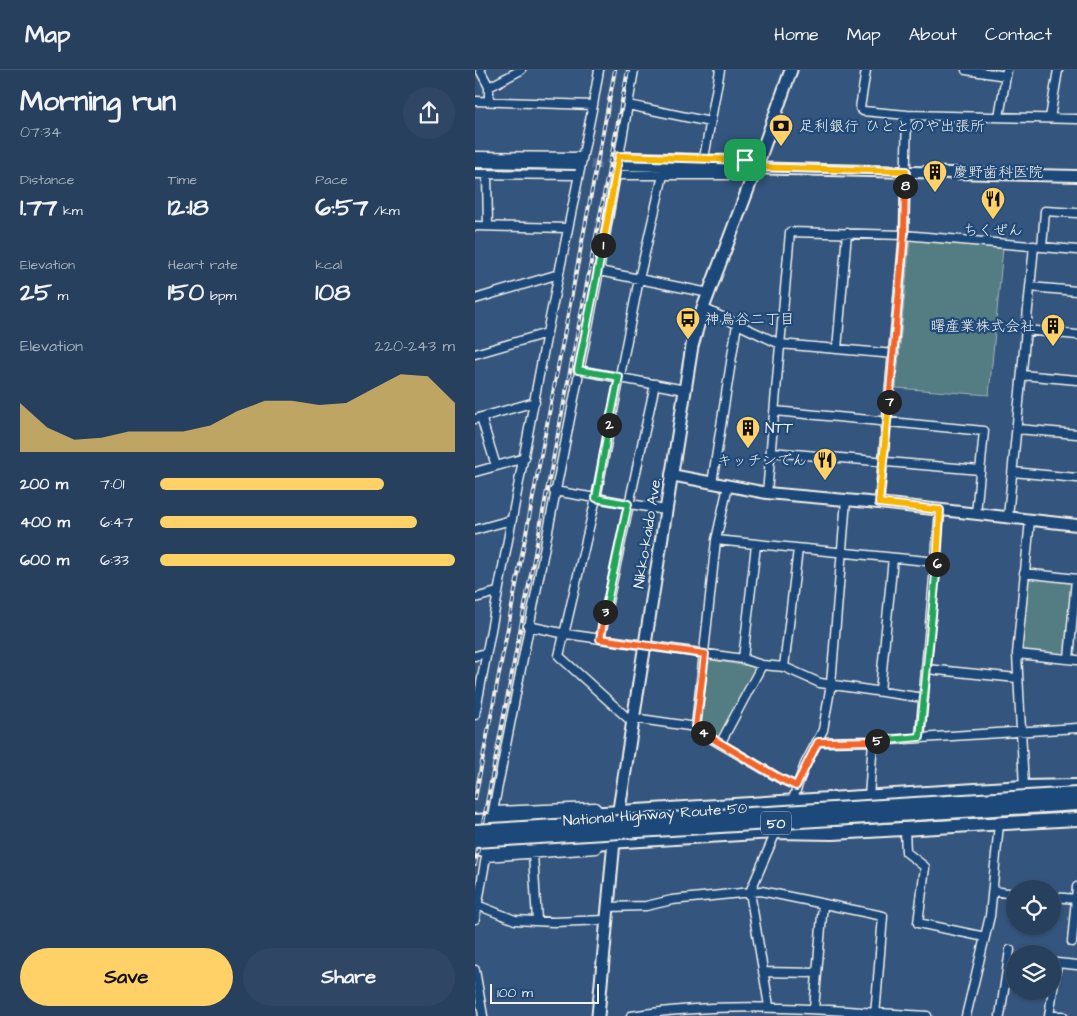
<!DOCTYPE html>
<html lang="en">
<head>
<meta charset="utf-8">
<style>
  :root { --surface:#27405e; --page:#2f4764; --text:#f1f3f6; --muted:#a4afbc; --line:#435973; --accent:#ffd166 }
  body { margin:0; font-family:"Architects Daughter","Klee One",sans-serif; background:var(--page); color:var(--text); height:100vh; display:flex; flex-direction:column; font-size:19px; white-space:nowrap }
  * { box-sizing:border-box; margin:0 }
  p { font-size:16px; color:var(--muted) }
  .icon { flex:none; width:28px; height:28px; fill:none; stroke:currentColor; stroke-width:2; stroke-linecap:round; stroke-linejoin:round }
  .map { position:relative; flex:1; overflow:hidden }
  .panel { display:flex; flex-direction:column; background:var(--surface); width:475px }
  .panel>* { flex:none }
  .tools { position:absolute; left:531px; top:810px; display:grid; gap:10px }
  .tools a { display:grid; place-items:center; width:55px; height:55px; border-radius:50%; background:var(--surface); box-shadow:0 1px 4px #0004,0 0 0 1px var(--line); font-size:25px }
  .scale { position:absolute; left:15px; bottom:12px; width:109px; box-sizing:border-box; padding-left:5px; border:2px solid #f4f1e8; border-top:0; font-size:14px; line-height:18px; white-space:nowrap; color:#f4f1e8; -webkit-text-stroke:4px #1f4a7a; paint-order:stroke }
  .pin { position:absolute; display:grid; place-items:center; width:42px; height:42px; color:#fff; margin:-21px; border-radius:10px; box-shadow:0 2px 8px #0006 }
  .km { position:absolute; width:25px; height:25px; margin:-12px; border-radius:50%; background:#222; color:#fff; font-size:14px; line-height:25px; text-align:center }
  .round { display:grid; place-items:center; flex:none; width:52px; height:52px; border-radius:26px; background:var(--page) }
  .head { display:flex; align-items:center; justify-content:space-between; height:85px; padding:0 20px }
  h1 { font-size:28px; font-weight:800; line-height:38px }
  .figures { display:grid; grid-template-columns:repeat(3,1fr); gap:8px; height:85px; padding:5px 20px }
  .figures div { display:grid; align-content:center }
  .figures b { font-size:25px; font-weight:800 }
  .figures small { font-size:14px; font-weight:400 }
  .figures p { font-size:14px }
  .chart { height:140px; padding:10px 20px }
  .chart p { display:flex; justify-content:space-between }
  .chart svg { width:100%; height:90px; margin-top:5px; fill:var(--accent); opacity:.7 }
  .cta { display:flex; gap:10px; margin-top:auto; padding:10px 20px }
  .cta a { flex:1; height:58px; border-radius:30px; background:var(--accent); color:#111; font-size:20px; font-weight:800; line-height:58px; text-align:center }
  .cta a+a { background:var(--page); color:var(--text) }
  ul { padding:0 20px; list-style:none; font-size:16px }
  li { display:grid; grid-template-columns:80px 60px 1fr; align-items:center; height:38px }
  li i { height:12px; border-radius:6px; background:var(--accent) }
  header { display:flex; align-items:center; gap:30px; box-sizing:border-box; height:70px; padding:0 25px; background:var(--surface); border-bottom:1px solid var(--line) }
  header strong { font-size:24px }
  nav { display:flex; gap:28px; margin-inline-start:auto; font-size:18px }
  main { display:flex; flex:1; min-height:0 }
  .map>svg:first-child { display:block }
</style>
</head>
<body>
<header>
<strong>Map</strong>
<nav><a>Home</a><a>Map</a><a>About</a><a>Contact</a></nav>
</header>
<main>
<section class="panel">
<div class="head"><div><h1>Morning run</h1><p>07:34</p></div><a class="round"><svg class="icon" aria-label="share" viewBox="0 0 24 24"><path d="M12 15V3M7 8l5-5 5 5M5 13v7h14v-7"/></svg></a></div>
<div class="figures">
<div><p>Distance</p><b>1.77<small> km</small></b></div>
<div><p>Time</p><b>12:18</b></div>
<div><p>Pace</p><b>6:57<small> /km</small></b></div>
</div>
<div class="figures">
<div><p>Elevation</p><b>25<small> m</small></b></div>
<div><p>Heart rate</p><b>150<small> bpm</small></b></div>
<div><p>kcal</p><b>108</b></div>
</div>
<div class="chart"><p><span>Elevation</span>220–243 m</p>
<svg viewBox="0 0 160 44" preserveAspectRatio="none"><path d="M0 44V20L10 32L20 38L30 37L40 34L50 34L60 34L70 31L80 24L90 19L100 19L110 21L120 20L130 13L140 6L150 7L160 20V44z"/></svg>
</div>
<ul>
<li><b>200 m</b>7:01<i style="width:76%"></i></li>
<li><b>400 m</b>6:47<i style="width:87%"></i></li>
<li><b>600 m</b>6:33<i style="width:100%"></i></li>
</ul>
<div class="cta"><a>Save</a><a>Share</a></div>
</section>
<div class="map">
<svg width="602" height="946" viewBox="0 0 602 946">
  <rect width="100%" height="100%" fill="#34557e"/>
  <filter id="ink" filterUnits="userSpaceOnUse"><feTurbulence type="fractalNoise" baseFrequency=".02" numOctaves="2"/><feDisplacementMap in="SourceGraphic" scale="10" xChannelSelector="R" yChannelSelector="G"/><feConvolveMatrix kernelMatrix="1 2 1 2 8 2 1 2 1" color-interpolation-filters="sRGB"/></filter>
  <g filter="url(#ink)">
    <path fill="#537c83" stroke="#a4b6b6" d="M435,170L528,178L514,325L421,318Z
      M552,508L599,512L592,586L545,582Z
      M237,590L279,597L281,603L244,668L228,659L226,652L233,593Z"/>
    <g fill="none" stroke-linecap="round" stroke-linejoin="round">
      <path stroke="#516c8e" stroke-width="10" stroke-dasharray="10 5" stroke-linecap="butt" d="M101,94L146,95"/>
      <defs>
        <path id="minor" d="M5,0L14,17V31
          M391,0L385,38L388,41L432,45L602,49
          M491,0L531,6
          M14,17L46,0
          M0,31L118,35L72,263L0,645
          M118,35L124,0
          M153,35L235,52
          M524,47L532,0
          M575,48L583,0
          M0,86L106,87
          M229,88L245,0
          M0,104L103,105
          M12,104L13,156
          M140,105H262L276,97L270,90L144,86
          M188,105L164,209L121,428L190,440
          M0,156L93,158
          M567,177L570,141L602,143
          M124,201L234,223
          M555,217L602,221
          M0,229L84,204
          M228,238L305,274L419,284
          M551,260L602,265
          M362,279L372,163
          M0,284L72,263
          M103,300L210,320
          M547,305L602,310
          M300,341L509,361L501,444
          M6,347L21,396
          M0,349L60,332
          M542,359L602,364
          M296,382L505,400
          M0,402L50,388
          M538,402L602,408
          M237,413L262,254
          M79,421L121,428L84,586L157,652
          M292,423L315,162L429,165L602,180
          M404,433L429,165L432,45
          M533,447L559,176
          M0,460L36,450
          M241,470L462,492
          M549,503L602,509
          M0,528L22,522
          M53,556L91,564L268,589L287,595L309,597L345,613L449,628
          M125,569L180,314
          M542,584L602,590
          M0,586L11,583
          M268,589L281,475
          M594,589L601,509
          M309,597L323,479
          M452,599L542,608
          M405,621L418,488
          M158,648L221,657L225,662L304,708L321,716
          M221,657L241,470L253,416
          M445,667L465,440
          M343,672L398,671L602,658
          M245,674L287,595
          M549,717L542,584L555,450
          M394,727L398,671
          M317,732L330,694L348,660L356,614L371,430
          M126,743L120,737L18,741L124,201L159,0
          M430,760L431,782L450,797L443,853L510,867
          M58,784L62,851
          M518,821L540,824
          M578,827L601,829L602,817
          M2,835L40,850L79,852L131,850
          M132,837L171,836L197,830L286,821L408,846L400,946
          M0,849L11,787L121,779L125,772
          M597,872L601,829
          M0,900L8,946
          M288,902L342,903
          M294,936L275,822L301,762
          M339,939L348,834
          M156,946C255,930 353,940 452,946
          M491,946L515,846L524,754
          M525,946L535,880
          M574,946L582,893L602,895
          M576,946H588"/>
        <path id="tertiary" d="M0,92L101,94
          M146,95L602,106
          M196,405L292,423L404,433L602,455"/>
        <path id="secondary" d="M123,946L139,771L217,276L228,238L284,90L316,0"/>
        <path id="trunk" d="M0,751L549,717L602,716
          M0,780L301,762L358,763L602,749"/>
      </defs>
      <use href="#minor" stroke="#f4f1e8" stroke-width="11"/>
      <use href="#tertiary" stroke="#f4f1e8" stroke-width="14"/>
      <use href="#secondary" stroke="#f4f1e8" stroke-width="15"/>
      <use href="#trunk" stroke="#f4f1e8" stroke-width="16"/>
      <use href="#minor" stroke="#1f4a7a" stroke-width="8"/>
      <use href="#tertiary" stroke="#1f4a7a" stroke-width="10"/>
      <use href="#secondary" stroke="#1f4a7a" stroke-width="11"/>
      <use href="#trunk" stroke="#1f4a7a" stroke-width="12"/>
      <defs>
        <path id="rail" d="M0,729L140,0
          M0,795L153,0"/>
      </defs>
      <use href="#rail" stroke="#f4f1e8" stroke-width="4"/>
      <use href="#rail" stroke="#1f4a7a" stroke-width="2" stroke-dasharray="5.5" stroke-linecap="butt"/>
      <defs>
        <path id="trunk-bridge" d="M0,761L602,724
          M0,771L602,734"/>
      </defs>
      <use href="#trunk-bridge" stroke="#f4f1e8" stroke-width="16" stroke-linecap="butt"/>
      <use href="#trunk-bridge" stroke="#1f4a7a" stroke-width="12"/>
    </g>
  </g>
  <g fill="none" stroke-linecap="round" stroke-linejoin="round" filter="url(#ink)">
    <defs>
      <path id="split-1" d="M128,175L144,86L270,90"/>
      <path id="split-2" d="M128,175L103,300L144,307L134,355"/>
      <path id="split-3" d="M130,542L153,434L121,428L134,355"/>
      <path id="split-4" d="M130,542L125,569L230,584L221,657L228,663"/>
      <path id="split-5" d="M228,663L304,708L321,716L343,672L402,671"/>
      <path id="split-6" d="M402,671L445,667L462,494"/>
      <path id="split-7" d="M414,332L404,433L465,440L462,494"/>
      <path id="split-8" d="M414,332L429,165L430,116"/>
      <path id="split-9" d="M270,90L276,97L431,101L430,116"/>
    </defs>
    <use href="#split-1" stroke="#fff" stroke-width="10"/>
    <use href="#split-2" stroke="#fff" stroke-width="10"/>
    <use href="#split-3" stroke="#fff" stroke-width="10"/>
    <use href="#split-4" stroke="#fff" stroke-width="10"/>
    <use href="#split-5" stroke="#fff" stroke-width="10"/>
    <use href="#split-6" stroke="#fff" stroke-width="10"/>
    <use href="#split-7" stroke="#fff" stroke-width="10"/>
    <use href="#split-8" stroke="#fff" stroke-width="10"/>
    <use href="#split-9" stroke="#fff" stroke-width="10"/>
    <use href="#split-1" stroke="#f5b400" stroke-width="6"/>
    <use href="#split-2" stroke="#22a559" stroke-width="6"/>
    <use href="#split-3" stroke="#22a559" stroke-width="6"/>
    <use href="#split-4" stroke="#f0652b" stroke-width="6"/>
    <use href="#split-5" stroke="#f0652b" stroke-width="6"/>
    <use href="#split-6" stroke="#22a559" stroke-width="6"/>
    <use href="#split-7" stroke="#f5b400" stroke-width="6"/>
    <use href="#split-8" stroke="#f0652b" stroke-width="6"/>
    <use href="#split-9" stroke="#f5b400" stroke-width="6"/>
  </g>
  <defs>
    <symbol id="bank-pin" viewBox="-11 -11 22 30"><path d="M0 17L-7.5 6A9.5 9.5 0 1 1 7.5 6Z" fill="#ffd166" stroke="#1f4a7a"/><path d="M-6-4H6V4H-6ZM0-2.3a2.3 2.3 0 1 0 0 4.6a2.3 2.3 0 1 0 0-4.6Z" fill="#111"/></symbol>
    <symbol id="building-pin" viewBox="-11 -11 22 30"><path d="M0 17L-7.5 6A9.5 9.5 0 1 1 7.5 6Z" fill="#ffd166" stroke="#1f4a7a"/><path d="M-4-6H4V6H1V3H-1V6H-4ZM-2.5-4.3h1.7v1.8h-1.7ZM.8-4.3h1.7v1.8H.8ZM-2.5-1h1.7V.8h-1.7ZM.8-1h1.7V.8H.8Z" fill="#111"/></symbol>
    <symbol id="restaurant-pin" viewBox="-11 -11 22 30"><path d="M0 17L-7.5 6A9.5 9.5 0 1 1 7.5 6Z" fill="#ffd166" stroke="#1f4a7a"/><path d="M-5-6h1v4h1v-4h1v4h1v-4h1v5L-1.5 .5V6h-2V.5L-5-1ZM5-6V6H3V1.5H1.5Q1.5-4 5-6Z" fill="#111"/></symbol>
    <symbol id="bus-pin" viewBox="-11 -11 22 30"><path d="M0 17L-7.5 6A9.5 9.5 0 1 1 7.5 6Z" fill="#ffd166" stroke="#1f4a7a"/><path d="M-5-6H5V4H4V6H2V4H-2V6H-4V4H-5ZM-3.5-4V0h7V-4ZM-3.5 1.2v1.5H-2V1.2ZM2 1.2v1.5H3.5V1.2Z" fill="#111"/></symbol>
  </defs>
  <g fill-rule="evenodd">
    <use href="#bank-pin" x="292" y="42" width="28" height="38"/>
    <use href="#building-pin" x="446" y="88" width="28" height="38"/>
    <use href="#restaurant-pin" x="504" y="115" width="28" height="38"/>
    <use href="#bus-pin" x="199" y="235" width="28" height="38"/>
    <use href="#building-pin" x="564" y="242" width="28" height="38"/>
    <use href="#building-pin" x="259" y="344" width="28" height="38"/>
    <use href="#restaurant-pin" x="336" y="376" width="28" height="38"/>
  </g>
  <g text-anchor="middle" stroke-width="4.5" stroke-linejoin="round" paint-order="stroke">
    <rect fill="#1f4a7a" stroke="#b4bfc7" stroke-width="1" x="286" y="741.5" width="30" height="23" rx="4"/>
    <g font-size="14" font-weight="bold" fill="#f4f1e8">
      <text x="301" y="758">50</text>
    </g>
    <g font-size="15" fill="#f4f1e8" stroke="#1f4a7a" text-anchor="start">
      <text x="324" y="61">足利銀行 ひととのや出張所</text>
      <text x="478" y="107">慶野歯科医院</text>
      <text x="518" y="165" text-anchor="middle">ちくぜん</text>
      <text x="230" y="254">神鳥谷二丁目</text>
      <text x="560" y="261" text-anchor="end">曙産業株式会社</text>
      <text x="290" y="363">NTT</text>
      <text x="332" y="395" text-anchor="end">キッチンでん</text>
    </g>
    <g font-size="15" fill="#f4f1e8" stroke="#1f4a7a">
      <text transform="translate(172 463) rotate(-81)" y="5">Nikko-kaido Ave.</text>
      <text transform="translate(180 744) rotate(-4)" y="5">National Highway Route 50</text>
    </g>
  </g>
</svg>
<div class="tools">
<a><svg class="icon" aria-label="locate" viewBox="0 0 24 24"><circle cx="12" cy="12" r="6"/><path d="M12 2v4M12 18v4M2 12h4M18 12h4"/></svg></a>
<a><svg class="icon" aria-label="layers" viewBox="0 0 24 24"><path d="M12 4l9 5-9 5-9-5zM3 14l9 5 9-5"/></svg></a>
</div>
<div class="scale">100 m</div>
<div class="pin" style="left:270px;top:90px;background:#1e9e55"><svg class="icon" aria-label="arrive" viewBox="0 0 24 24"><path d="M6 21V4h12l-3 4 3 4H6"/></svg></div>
<b class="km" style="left:128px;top:175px">1</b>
<b class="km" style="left:134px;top:355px">2</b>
<b class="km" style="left:130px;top:542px">3</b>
<b class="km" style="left:228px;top:663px">4</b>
<b class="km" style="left:402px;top:671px">5</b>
<b class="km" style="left:462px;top:494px">6</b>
<b class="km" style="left:414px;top:332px">7</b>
<b class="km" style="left:430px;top:116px">8</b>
</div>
</main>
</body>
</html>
